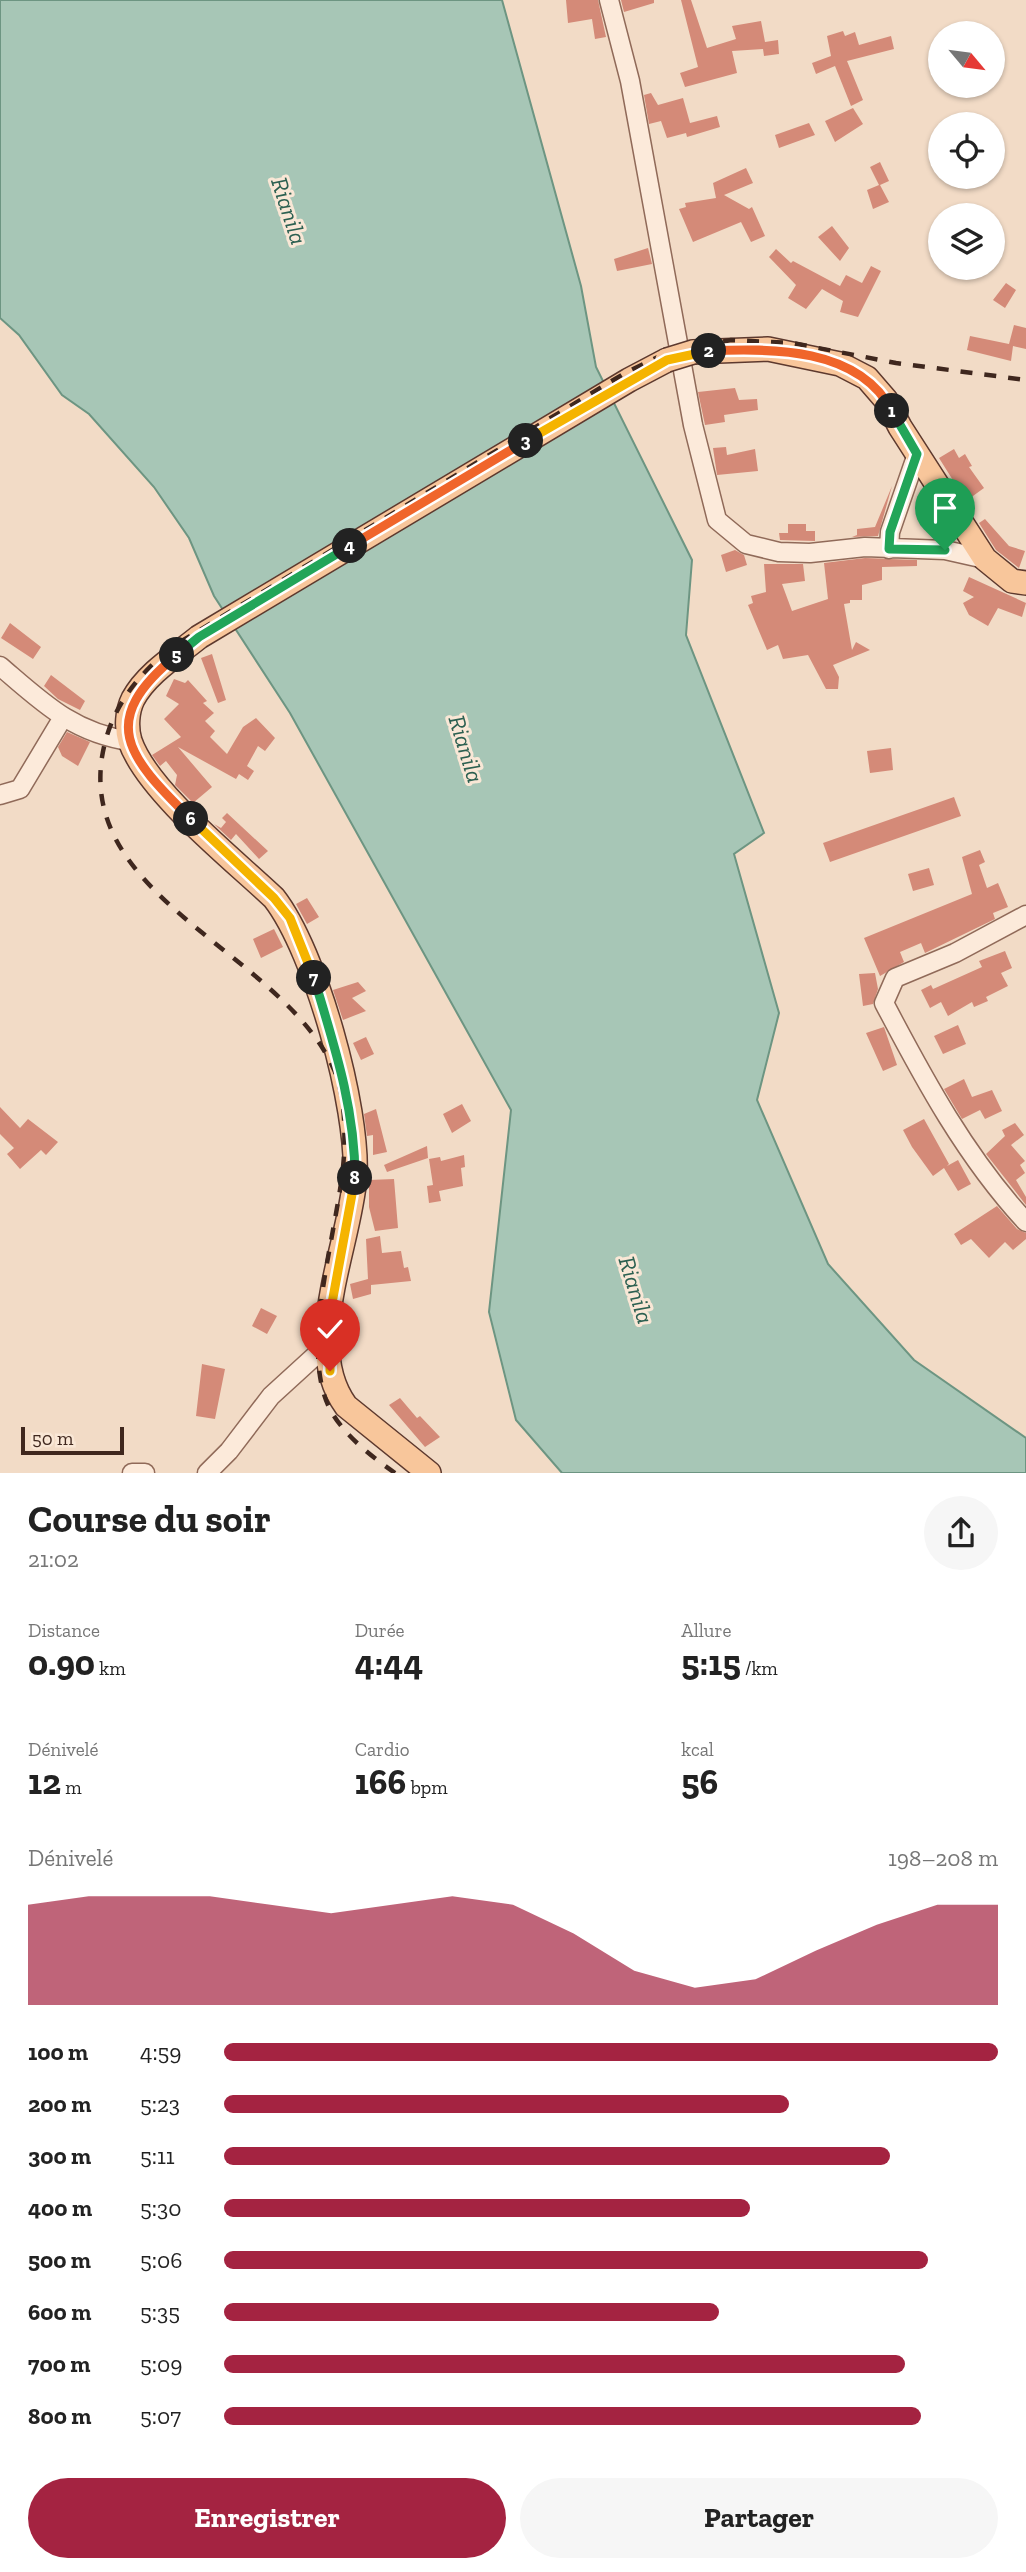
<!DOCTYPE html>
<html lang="fr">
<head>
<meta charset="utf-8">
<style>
  :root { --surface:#fff; --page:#f6f6f6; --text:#222; --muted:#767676; --accent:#a42341 }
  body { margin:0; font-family:"Zilla Slab",serif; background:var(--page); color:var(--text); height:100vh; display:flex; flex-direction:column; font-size:26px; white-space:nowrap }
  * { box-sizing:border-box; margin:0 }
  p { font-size:23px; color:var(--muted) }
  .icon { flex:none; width:38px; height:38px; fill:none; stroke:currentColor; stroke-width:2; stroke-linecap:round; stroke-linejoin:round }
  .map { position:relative; height:1473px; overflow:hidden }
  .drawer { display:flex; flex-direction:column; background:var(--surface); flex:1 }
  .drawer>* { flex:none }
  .needle { width:46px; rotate:119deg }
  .buttons { position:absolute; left:928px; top:21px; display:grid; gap:14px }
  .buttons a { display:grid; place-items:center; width:77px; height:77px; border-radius:50%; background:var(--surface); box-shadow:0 2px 5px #0004; font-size:35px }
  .scale { position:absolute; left:21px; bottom:18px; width:103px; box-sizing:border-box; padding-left:7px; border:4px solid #3f271e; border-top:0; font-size:19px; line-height:24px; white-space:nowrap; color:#3f271e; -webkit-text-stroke:5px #f9e7d6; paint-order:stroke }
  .pin { position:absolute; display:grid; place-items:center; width:60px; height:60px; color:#fff; margin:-72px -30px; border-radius:50% 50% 50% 0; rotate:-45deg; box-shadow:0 0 7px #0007 }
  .pin .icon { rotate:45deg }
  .km { position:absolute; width:35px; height:35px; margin:-18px; border-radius:50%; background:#222; color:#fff; font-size:19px; line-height:35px; text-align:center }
  .round { display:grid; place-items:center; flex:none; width:74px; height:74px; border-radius:37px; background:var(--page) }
  .overview { display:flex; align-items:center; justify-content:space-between; height:119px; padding:0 28px }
  h1 { font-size:38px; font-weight:800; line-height:52px }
  .metrics { display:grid; grid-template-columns:repeat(3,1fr); gap:10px; height:119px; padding:7px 28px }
  .metrics div { display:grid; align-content:center }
  .metrics b { font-size:35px; font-weight:800 }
  .metrics small { font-size:19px; font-weight:400 }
  .metrics p { font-size:19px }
  .chart { height:196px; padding:14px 28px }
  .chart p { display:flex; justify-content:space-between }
  .chart svg { width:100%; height:126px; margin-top:7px; fill:var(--accent); opacity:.7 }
  .cta { display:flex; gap:14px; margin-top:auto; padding:14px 28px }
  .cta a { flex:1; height:80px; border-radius:42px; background:var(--accent); color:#fff; font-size:28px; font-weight:800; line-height:80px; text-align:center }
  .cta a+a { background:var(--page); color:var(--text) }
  ul { padding:0 28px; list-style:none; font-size:23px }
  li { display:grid; grid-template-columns:112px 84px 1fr; align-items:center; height:52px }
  li i { height:18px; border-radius:9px; background:var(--accent) }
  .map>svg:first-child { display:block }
</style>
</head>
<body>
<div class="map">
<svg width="1026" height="1473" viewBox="0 0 1026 1473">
  <rect width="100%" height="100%" fill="#f2dbc6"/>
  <path fill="#a7c6b6" stroke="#6d9582" stroke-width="2" d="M0,0H502L581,286L596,367L692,560L686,635L764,833L734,854L779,1013L757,1100L828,1264L914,1360L1026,1438V1473H562L516,1420L489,1312L511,1110L290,713L214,596L189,538L154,487L89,414L62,395L19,335L0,318Z"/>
  <path fill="#d48a78" d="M566,0H598L606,37L595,39L592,19L568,23Z
    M621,0H654V3L624,12Z
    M681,0H691L707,48L736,39L732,26L761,21L765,42L778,40L779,54L764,56L763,49L732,51L737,73L685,87L680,73L698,67Z
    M843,31L845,36L855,32L859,45L891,36L894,49L847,61L863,100L851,106L835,66L816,74L812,63L831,56L827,36Z
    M651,93L658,105L683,98L690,123L717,116L720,127L687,137L686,133L667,138L661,121L649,124L644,95Z
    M853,108L863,124L835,142L825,121Z
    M809,123L815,135L779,148L775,135Z
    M880,162L889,181L880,185L889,202L873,209L867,190L879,185L870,167Z
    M746,168L753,183L724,195L749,209L752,207L765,236L751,242L741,222L693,242L679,209L686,207L685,203L716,198L713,183Z
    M832,226L849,248L840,261L818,237Z
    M648,248L652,264L617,271L614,259Z
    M776,249L791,263L793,261L840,286L846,275L862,283L871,266L881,271L858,317L840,312L843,301L822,289L806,309L788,298L796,285L769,257Z
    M1006,283L1016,290L1005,308L993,300Z
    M1014,325L1026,328V349L1013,346L1011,361L967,350L970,336L1009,344Z
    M735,388L739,400L757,399L758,410L724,415L725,422L705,425L698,392Z
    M726,447L727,455L755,449L758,471L717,475L713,448Z
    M954,449L959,458L965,454L972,466L969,467L984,488L966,501L939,458Z
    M892,486L878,536L852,537L857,535V529L875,527Z
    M985,519L1009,546L1025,551L1019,568L996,550L979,523Z
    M788,524H806V531H815V541L780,540L779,533H788Z
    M735,550L744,555L747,565L726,572L721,555Z
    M865,558L917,560V566L882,567V580L862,585V600H850V603L844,604L852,650L856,642L870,650L833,665L839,677L838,689H826L808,655L783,659L778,645L767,650L748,605L753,603L751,596L766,592L764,564H816H803L805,581L782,584L792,611L828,599L824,563Z
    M969,577L1026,603L1022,617L998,608L988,626L969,615L963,603L974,597L963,591Z
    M10,623L41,647L33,659L1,638Z
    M212,654L226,700L218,703L201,658Z
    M51,675L85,701L80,710L58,699L44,686Z
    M174,679L185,683L188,680L207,701L203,703L214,713L205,721L215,731L210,737L227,754L243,727L256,718L275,738L265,751L258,746L247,766L254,771L248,780L239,774L236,779L178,747L212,787L193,803L175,785L177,775L166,761L160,766L152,755L181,737L164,719L179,704L166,696Z
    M67,732L90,742L78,766L62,756L58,747Z
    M891,748L893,770L870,773L867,751Z
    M954,797L961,816L830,862L823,843Z
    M227,813L268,851L259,859L236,834L231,840L214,824L221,828L226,822L222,818Z
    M980,850L985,862L979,865L987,888L998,883L1008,907L993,913L995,919L925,953L921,943L900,952L904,962L880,976L864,938L972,894L962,857Z
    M929,868L934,885L913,891L908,874Z
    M307,898L319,917L307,924L296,904Z
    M274,929L283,947L261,958L253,939Z
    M1005,951L1012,968L1001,973L1008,986L986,997L988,1001L974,1007L972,1002L948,1016L941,1002L930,1008L921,990L931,985L933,989L982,967L979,961Z
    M875,973L878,989L873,1004L863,1006L859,974Z
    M358,982L366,991L352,998L366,1011L343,1020L333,990Z
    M958,1025L966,1044L943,1054L934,1036Z
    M884,1027L897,1065L883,1071L866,1033Z
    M366,1037L374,1054L361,1060L353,1043Z
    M964,1079L972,1097L992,1090L1002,1111L985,1119L980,1110L962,1119L944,1089Z
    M462,1104L471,1121L452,1133L443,1114Z
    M0,1107L20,1128L28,1119L58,1142L46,1155L41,1150L20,1169L7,1154L14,1148L0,1134Z
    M376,1109L387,1152L373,1155V1135L367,1136L364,1114Z
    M924,1119L949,1164L947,1166L958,1160L971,1184L958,1191L944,1168L933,1176L912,1147L903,1130Z
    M1015,1123L1024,1135L1011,1145L1025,1161L1020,1165L1025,1173L1016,1180L1026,1197V1205L986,1154L1005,1136L1002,1130Z
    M427,1146L428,1158L387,1172L384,1165Z
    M464,1155L465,1167L461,1168L463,1186L439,1191L441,1201L429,1203L427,1186L433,1185L429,1159L440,1157L441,1161Z
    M394,1179L398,1228L375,1231L369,1207V1180Z
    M997,1206L1017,1229L1026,1233V1239L1013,1250L1005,1242L989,1258L971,1239L961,1245L954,1234Z
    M380,1236L382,1253L401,1251L404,1268L408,1267L411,1281L371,1285V1294L353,1299L350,1284L368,1279L366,1239Z
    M261,1308L277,1316L267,1334L252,1326Z
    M202,1364L225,1369L215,1419L196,1416Z
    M400,1398L417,1418L420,1416L440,1437L425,1447L389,1405Z"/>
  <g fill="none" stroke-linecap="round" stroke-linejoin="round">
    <defs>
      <path id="minor" d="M609,0L630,81L693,425L717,520L746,544L779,552L810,553L865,547L945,550L985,559
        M889,549L890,532L917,454
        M0,666C42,702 73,733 130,741
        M0,795L20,789L62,719
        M1026,915L955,953L895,978L884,1003C925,1081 966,1157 1026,1222
        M132,1473H145
        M207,1473L229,1451L271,1396L328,1344"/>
      <path id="major" d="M693,352L768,349L840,364L867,378L886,400L900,427L985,559L1012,581L1026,583
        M429,1473L346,1406C301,1345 350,1245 355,1177C359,1108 316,952 274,898C234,860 147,791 130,741C126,728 127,711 133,699C147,673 177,655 199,637L629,380L667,360"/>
    </defs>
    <use href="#minor" stroke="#906a59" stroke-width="21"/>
    <use href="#major" stroke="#5d392e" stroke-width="26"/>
    <use href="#minor" stroke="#fceada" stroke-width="18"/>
    <use href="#major" stroke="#f8c69b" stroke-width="23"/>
    <path stroke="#3f271e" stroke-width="4.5" stroke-dasharray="12 12" stroke-linecap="butt" d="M395,1473C372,1457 345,1436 331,1411C297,1349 340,1226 344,1155C345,1128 345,1098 335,1072C286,954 80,901 102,757C110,708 137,675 175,645L625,373L666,353L731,340L792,343L896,363L1026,380"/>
    <defs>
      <path id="major-bridge" d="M667,360L693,352"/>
    </defs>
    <use href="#major-bridge" stroke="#5d392e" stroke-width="26" stroke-linecap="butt"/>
    <use href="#major-bridge" stroke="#f8c69b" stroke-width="23"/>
  </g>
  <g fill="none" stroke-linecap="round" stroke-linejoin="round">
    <defs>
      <path id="split-1" d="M892,411L917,454L890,532L889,549L945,550"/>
      <path id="split-2" d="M709,351C771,348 859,347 892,411"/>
      <path id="split-3" d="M526,441L667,360L709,351"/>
      <path id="split-4" d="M350,546L526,441"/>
      <path id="split-5" d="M177,655L199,637L350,546"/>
      <path id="split-6" d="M177,655C96,721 127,756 191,819"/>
      <path id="split-7" d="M191,819L274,898L290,918L314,978"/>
      <path id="split-8" d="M314,978C334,1045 355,1107 355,1178"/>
      <path id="split-9" d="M330,1371V1314L355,1178"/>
    </defs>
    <use href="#split-1" stroke="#fff" stroke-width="14"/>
    <use href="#split-2" stroke="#fff" stroke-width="14"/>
    <use href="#split-3" stroke="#fff" stroke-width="14"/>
    <use href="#split-4" stroke="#fff" stroke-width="14"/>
    <use href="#split-5" stroke="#fff" stroke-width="14"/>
    <use href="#split-6" stroke="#fff" stroke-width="14"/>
    <use href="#split-7" stroke="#fff" stroke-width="14"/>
    <use href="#split-8" stroke="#fff" stroke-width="14"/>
    <use href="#split-9" stroke="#fff" stroke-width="14"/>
    <use href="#split-1" stroke="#22a559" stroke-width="9"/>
    <use href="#split-2" stroke="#f0652b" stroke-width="9"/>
    <use href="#split-3" stroke="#f5b400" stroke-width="9"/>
    <use href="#split-4" stroke="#f0652b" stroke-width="9"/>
    <use href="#split-5" stroke="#22a559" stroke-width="9"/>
    <use href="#split-6" stroke="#f0652b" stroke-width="9"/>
    <use href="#split-7" stroke="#f5b400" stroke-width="9"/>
    <use href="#split-8" stroke="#22a559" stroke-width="9"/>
    <use href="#split-9" stroke="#f5b400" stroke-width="9"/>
  </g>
  <g text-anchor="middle" stroke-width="6" stroke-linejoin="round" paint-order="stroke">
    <g font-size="24" font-style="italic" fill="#2c6051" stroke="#f9e7d6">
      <text transform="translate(289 211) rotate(72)" y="8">Rianila</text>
      <text transform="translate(466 749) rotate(73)" y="8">Rianila</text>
      <text transform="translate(636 1290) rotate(73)" y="8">Rianila</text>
    </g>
  </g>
</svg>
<div class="buttons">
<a><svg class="needle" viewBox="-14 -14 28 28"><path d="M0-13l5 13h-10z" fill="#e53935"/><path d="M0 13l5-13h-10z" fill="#767676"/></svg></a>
<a><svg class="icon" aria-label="locate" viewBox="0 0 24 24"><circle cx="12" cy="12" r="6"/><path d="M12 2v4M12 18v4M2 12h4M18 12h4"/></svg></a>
<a><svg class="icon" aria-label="layers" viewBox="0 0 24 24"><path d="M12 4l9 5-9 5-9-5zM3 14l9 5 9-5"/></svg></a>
</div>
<div class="scale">50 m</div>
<div class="pin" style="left:945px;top:550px;background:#1e9e55"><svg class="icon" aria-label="arrive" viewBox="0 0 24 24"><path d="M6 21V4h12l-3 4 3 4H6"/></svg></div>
<div class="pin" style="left:330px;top:1371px;background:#d93025"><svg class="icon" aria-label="check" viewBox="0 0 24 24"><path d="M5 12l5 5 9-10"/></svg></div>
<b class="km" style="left:892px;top:411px">1</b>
<b class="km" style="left:709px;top:351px">2</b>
<b class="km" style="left:526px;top:441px">3</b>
<b class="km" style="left:350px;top:546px">4</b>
<b class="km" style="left:177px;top:655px">5</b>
<b class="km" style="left:191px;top:819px">6</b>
<b class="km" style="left:314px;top:978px">7</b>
<b class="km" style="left:355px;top:1178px">8</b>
</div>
<section class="drawer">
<div class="overview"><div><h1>Course du soir</h1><p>21:02</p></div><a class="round"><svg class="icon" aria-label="share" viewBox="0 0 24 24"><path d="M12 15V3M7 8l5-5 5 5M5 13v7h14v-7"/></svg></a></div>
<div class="metrics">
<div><p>Distance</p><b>0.90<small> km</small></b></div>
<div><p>Durée</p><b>4:44</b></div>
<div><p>Allure</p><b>5:15<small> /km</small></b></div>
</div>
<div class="metrics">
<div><p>Dénivelé</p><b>12<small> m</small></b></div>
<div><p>Cardio</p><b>166<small> bpm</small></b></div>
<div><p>kcal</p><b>56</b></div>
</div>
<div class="chart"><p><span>Dénivelé</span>198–208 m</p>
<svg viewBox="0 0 160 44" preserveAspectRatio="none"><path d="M0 44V9L10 6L20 6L30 6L40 9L50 12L60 9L70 6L80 9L90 19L100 32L110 38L120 35L130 25L140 16L150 9L160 9V44z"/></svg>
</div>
<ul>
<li><b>100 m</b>4:59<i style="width:100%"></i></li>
<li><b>200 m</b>5:23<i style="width:73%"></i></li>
<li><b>300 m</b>5:11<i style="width:86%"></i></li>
<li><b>400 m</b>5:30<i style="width:68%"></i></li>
<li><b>500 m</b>5:06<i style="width:91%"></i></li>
<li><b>600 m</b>5:35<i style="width:64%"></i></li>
<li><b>700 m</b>5:09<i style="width:88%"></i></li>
<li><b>800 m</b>5:07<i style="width:90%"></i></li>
</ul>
<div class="cta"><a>Enregistrer</a><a>Partager</a></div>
</section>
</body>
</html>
